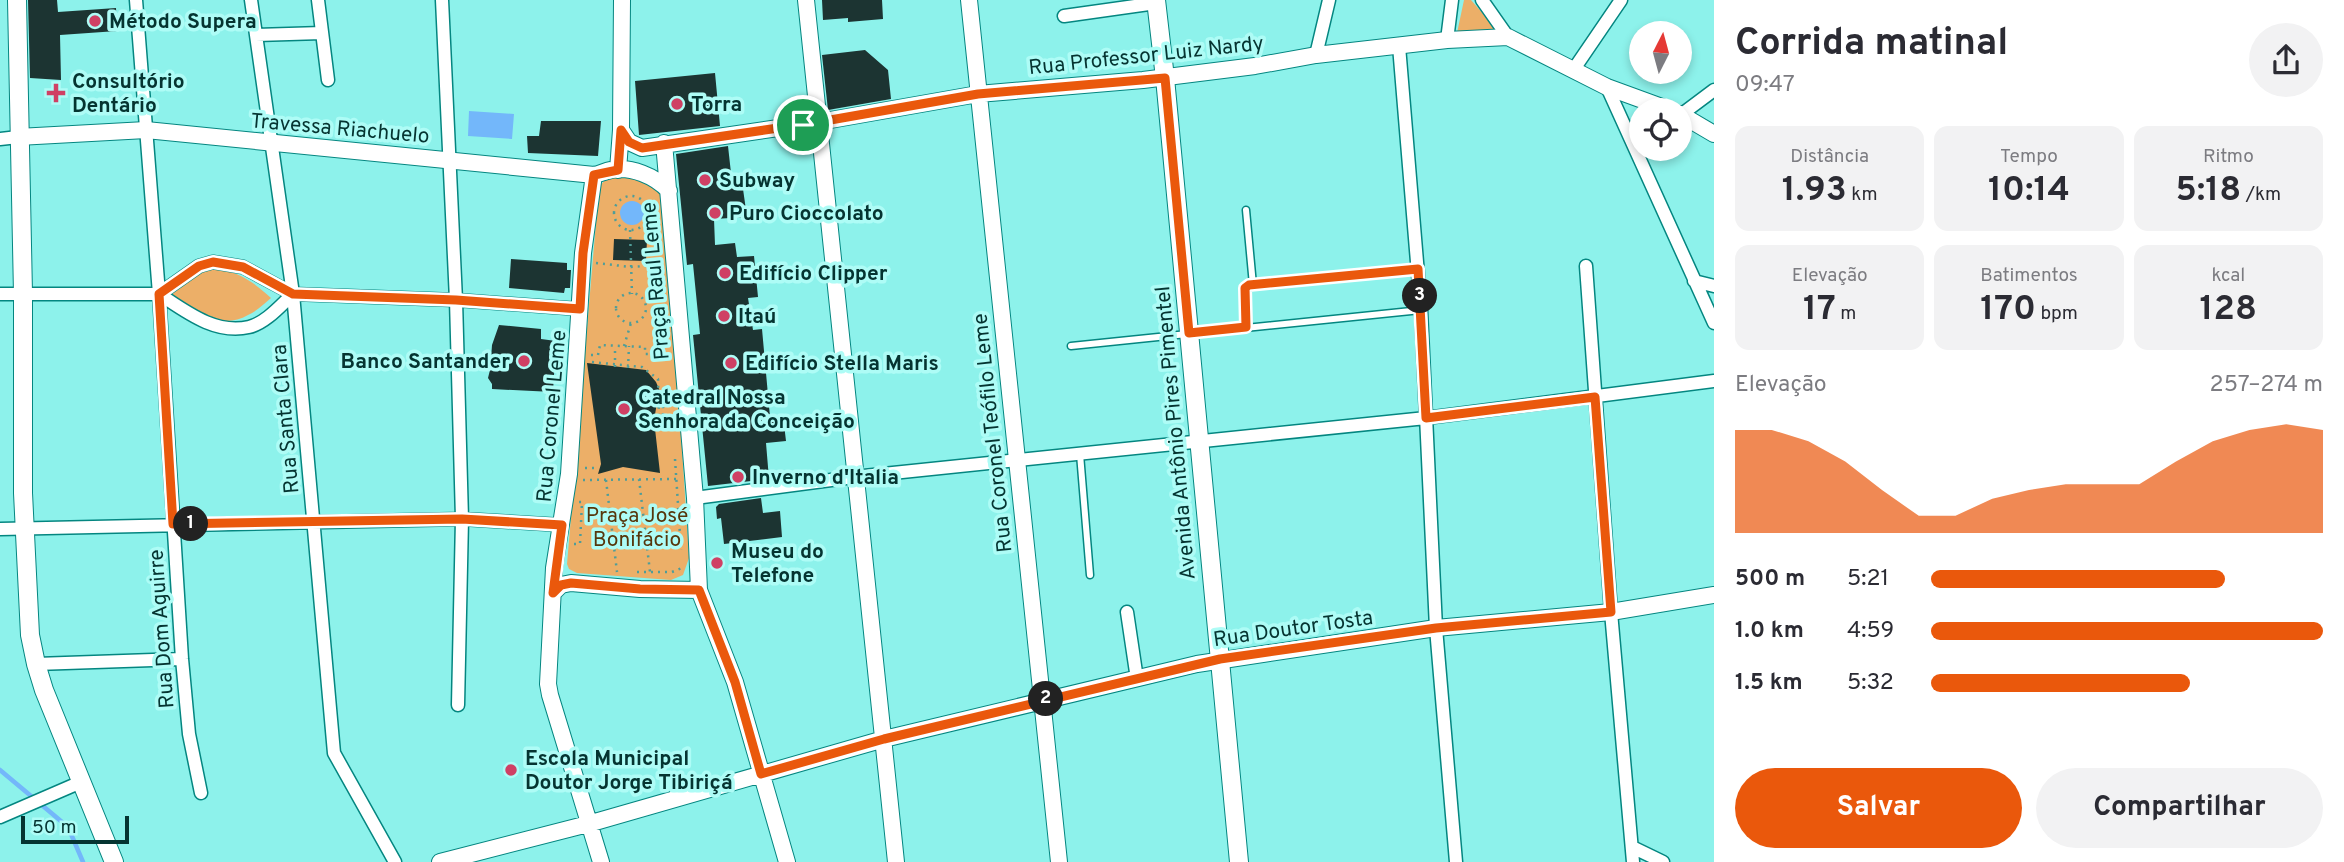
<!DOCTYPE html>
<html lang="pt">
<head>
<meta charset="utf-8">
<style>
  :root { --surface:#fff; --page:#f2f2f3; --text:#2b2b33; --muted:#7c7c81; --accent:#ea580c }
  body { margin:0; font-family:Overpass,sans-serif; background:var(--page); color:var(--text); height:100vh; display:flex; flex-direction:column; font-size:26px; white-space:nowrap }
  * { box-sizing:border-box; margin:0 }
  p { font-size:23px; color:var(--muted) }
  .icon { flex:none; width:38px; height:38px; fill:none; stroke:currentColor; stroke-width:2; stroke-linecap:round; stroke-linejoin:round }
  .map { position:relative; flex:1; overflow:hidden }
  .details { display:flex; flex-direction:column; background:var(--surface); width:630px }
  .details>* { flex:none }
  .needle { width:46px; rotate:6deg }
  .buttons { position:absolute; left:1629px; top:21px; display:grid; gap:14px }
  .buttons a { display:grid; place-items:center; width:63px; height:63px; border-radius:50%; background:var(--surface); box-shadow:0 4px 10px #0003; font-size:35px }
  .scale { position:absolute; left:21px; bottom:18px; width:108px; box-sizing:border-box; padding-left:7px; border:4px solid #053431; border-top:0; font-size:19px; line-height:24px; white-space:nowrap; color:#053431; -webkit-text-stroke:5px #aefcf6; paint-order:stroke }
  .pin { position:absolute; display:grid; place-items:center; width:60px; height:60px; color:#fff; margin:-30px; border:4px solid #fff; border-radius:50%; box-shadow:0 2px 7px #0007 }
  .km { position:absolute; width:35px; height:35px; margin:-18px; border-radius:50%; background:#222; color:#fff; font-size:19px; line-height:35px; text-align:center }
  .round { display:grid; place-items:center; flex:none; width:74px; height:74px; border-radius:37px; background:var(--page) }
  .head { display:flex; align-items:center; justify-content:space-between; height:119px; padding:0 21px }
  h1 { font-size:38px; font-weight:700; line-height:52px }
  .stats { display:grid; grid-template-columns:repeat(3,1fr); gap:10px; height:119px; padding:7px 21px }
  .stats div { display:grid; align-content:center; border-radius:14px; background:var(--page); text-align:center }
  .stats b { font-size:35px; font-weight:700 }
  .stats small { font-size:19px; font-weight:400 }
  .stats p { font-size:19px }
  .chart { height:196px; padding:14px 21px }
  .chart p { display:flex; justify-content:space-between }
  .chart svg { width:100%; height:126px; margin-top:7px; fill:var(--accent); opacity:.7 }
  .primary-button { display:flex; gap:14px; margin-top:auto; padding:14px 21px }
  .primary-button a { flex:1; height:80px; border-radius:42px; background:var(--accent); color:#fff; font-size:28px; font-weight:700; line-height:80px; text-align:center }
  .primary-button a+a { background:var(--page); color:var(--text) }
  ul { padding:0 21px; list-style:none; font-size:23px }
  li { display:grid; grid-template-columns:112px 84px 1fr; align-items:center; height:52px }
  li i { height:18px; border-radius:9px; background:var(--accent) }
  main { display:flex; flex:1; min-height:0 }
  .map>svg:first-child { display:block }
</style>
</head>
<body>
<main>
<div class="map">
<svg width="1714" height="862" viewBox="0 0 1714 862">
  <rect width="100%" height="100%" fill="#8df2eb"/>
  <path fill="#ecaf68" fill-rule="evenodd" d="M1464,0H1471L1499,32L1457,33Z
    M616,177C634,179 649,179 661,195L675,338L689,558L683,575L671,580L577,573L569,569L567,564L599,187L604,181ZM631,202L640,206L643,216L639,222L623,205Z
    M216,268C239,272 255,283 271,298C264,304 257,311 248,315C221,331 193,311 170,296L198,272Z"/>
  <path fill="#73b7fa" d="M469,111L514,114L512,139L468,136Z
    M620 213a12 12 0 1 1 24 0a12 12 0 1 1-24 0Z"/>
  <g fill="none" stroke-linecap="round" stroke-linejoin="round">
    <path stroke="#73b7fa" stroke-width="4.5" d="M0,770L68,827L83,862"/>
  </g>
  <path fill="#1c3432" d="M28,0H57L58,12L116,8L117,31L60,35L61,80L30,78Z
    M822,0H882L883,19L848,22V18L823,20Z
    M865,50L888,70L891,99L828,110L822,55Z
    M715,73L720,126L639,135L635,81Z
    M541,121H601L598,156L528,153L527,136H539Z
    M728,146L732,182H742L747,217L714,219L715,245L735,243L737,257L754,256L758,297L748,298L753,330L762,329L770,417L783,416L786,441L766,443L769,479L708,486L693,335L700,334L693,264L687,265L676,154Z
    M614,239L647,240L646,261L613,260Z
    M511,259L567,263V270H571L570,288H565L564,293L509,288Z
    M499,325L541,329V339L556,341L553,392L492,389V384L488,378L490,370L495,366L491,359L492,345Z
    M587,363L646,370L656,382L665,403H657L654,420L660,473L623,467L598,474L601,464Z
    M761,498L763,513L780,511L782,537L724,544L721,518L717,519L716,507L719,504Z"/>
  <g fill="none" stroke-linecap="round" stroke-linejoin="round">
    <defs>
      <path id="service" d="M1246,210L1253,285
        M1246,327L1245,288L1249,285L1418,269
        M1071,346L1421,310
        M1080,454L1090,575"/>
      <path id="minor" d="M136,0L159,294L182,659L189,734L201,793
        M251,0L293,294L334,753L395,862
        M318,0L328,80
        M442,0L456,300L462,519L458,705
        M1482,0L1508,37
        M1064,16L1156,3
        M256,35L322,33
        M1447,40L1452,0
        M1399,46L1421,310L1436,628L1456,862
        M1316,55L1329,0
        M1574,69L1621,0
        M1607,87L1714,323
        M1682,114L1714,90
        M0,139L18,137
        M1586,266L1611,612L1633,862
        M1694,281L1714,286
        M0,294H159
        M293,294C281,305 266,323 249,327C215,335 185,311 159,294L199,266L213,262L243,267L293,294L456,300L580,309
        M695,498L854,477L1426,418L1714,381
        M0,529L462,519L562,525
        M1127,612L1137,679
        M36,664L182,659
        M0,817L81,782
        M1632,847L1663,862"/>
      <path id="tertiary" d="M806,0L896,862
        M969,0L1059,862
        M1680,114L1714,134
        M621,130L629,142L642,148L819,122L978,94L1143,80L1255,66L1316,55L1447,40L1508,37L1607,87L1670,110
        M18,137L146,130L594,175C600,174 605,171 611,170C631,166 655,176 669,191
        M664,143L695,498L699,590L735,682L787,862
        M618,170L621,130L622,0
        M594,175L583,253L569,474L554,568L548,684L550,695L601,862
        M553,593L561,585L571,583L640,589L699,590
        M440,862L588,824L884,739L1197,664L1436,628L1611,612L1714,595"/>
      <path id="secondary" d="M17,0L23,294V493L30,635L36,664L44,690L114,862
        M1156,0L1165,78L1239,862"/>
    </defs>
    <use href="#service" stroke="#048680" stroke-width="9"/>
    <use href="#minor" stroke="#048680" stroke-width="15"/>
    <use href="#tertiary" stroke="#048680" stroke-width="18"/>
    <use href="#secondary" stroke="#048680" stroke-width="20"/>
    <path stroke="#509d98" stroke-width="2.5" stroke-dasharray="2 5" stroke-linecap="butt" d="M614 213a17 17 0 1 1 34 0a17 17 0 1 1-34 0Z
      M630,230L632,294
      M596,263L631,267L659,265
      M616 308a15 15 0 1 1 30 0a15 15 0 1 1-30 0Z
      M624,346L631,323
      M591,355H598L600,345L645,347V354H667
      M592,362L642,367L658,379L659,416H663V404H672
      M615,367V346
      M628,368L629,346
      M675,459L681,550
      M585,468H599
      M639,479L650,572
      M583,480L676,479
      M606,480L617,572
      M607,534H615
      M642,534L650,533
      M574,544H580L582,502H578
      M637,572H672L682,568"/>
    <use href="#service" stroke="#fff" stroke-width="6"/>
    <use href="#minor" stroke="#fff" stroke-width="12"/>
    <use href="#tertiary" stroke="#fff" stroke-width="16"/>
    <use href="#secondary" stroke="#fff" stroke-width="18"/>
  </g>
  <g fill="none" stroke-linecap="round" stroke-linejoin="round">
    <defs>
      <path id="route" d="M1165,78L1189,333L1246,327L1245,288L1249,285L1418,269L1426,418L1595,397L1611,612L1436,628L1220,659L884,739L761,774L735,682L699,590L640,589L571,583L561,585L553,593L562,525L462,519L173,524L159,294L199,266L213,262L243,267L293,294L456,300L580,309L583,253L594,175L618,170L621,130L629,142L642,148L819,122L978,94Z"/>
    </defs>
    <use href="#route" stroke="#fff" stroke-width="14"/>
    <use href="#route" stroke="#ea580c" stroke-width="9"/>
  </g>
  <g fill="#cf4064" stroke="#aefcf6" stroke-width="2.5">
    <circle cx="95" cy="21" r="7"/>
    <path d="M52.5 82.5h7v7h7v7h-7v7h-7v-7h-7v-7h7z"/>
    <circle cx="677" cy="104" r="7"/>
    <circle cx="705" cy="180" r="7"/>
    <circle cx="715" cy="213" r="7"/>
    <circle cx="725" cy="273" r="7"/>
    <circle cx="724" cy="316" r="7"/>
    <circle cx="524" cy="361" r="7"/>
    <circle cx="731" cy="363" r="7"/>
    <circle cx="624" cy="409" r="7"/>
    <circle cx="738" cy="477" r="7"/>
    <circle cx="717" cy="563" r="7"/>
    <circle cx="511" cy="770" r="7"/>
  </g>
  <g text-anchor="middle" stroke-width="7" stroke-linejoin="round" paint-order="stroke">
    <g font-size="21" font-weight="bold" fill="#053431" stroke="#aefcf6" text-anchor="start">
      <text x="109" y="28">Método Supera</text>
      <text x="72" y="88">Consultório<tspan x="72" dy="24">Dentário</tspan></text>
      <text x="691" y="111">Torra</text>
      <text x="719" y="187">Subway</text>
      <text x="729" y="220">Puro Cioccolato</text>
      <text x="739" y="280">Edifício Clipper</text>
      <text x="738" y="323">Itaú</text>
      <text x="510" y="368" text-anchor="end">Banco Santander</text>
      <text x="745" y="370">Edifício Stella Maris</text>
      <text x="638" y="404">Catedral Nossa<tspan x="638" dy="24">Senhora da Conceição</tspan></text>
      <text x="752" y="484">Inverno d'Italia</text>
      <text x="731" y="558">Museu do<tspan x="731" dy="24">Telefone</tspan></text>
      <text x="525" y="765">Escola Municipal<tspan x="525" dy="24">Doutor Jorge Tibiriçá</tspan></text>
    </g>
    <g font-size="21" fill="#053431" stroke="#aefcf6">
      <text transform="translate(1146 55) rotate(-6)" y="7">Rua Professor Luiz Nardy</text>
      <text transform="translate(340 128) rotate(5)" y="7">Travessa Riachuelo</text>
      <text transform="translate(655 281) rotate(-95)" y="7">Praça Raul Leme</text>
      <text transform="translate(551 416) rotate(-85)" y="7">Rua Coronel Leme</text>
      <text transform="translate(285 419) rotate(-95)" y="7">Rua Santa Clara</text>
      <text transform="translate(992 433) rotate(-96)" y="7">Rua Coronel Teófilo Leme</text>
      <text transform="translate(1175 433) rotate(-95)" y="7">Avenida Antônio Pires Pimentel</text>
      <text transform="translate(1293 628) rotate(-8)" y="7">Rua Doutor Tosta</text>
      <text transform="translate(161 629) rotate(-94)" y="7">Rua Dom Aguirre</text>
    </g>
    <g font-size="21" fill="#56360b" stroke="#aefcf6">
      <text x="637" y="522">Praça José<tspan x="637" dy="24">Bonifácio</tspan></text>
    </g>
  </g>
</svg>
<div class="buttons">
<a><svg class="needle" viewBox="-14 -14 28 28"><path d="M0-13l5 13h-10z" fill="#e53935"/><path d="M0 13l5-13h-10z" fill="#7c7c81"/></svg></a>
<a><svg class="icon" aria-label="locate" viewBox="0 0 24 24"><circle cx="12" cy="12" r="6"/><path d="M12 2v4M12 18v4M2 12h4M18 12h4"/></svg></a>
</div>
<div class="scale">50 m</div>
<div class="pin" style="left:803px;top:125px;background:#1e9e55"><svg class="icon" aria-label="arrive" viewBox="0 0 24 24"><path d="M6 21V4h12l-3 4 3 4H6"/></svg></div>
<b class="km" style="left:191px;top:524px">1</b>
<b class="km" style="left:1046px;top:699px">2</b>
<b class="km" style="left:1420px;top:296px">3</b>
</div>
<section class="details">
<div class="head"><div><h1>Corrida matinal</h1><p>09:47</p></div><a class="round"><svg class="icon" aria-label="share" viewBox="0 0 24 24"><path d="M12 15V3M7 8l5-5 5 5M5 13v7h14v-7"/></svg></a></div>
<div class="stats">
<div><p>Distância</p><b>1.93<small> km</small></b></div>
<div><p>Tempo</p><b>10:14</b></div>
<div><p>Ritmo</p><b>5:18<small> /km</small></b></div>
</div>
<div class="stats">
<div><p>Elevação</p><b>17<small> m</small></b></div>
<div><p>Batimentos</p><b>170<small> bpm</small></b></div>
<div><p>kcal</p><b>128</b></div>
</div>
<div class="chart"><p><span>Elevação</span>257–274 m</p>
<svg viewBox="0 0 160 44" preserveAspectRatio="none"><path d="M0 44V8L10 8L20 12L30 19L40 29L50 38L60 38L70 32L80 29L90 27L100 27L110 27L120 19L130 12L140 8L150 6L160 8V44z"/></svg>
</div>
<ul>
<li><b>500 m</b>5:21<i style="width:75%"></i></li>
<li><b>1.0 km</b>4:59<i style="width:100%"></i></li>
<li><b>1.5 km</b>5:32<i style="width:66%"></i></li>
</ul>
<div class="primary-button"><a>Salvar</a><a>Compartilhar</a></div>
</section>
</main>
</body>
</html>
